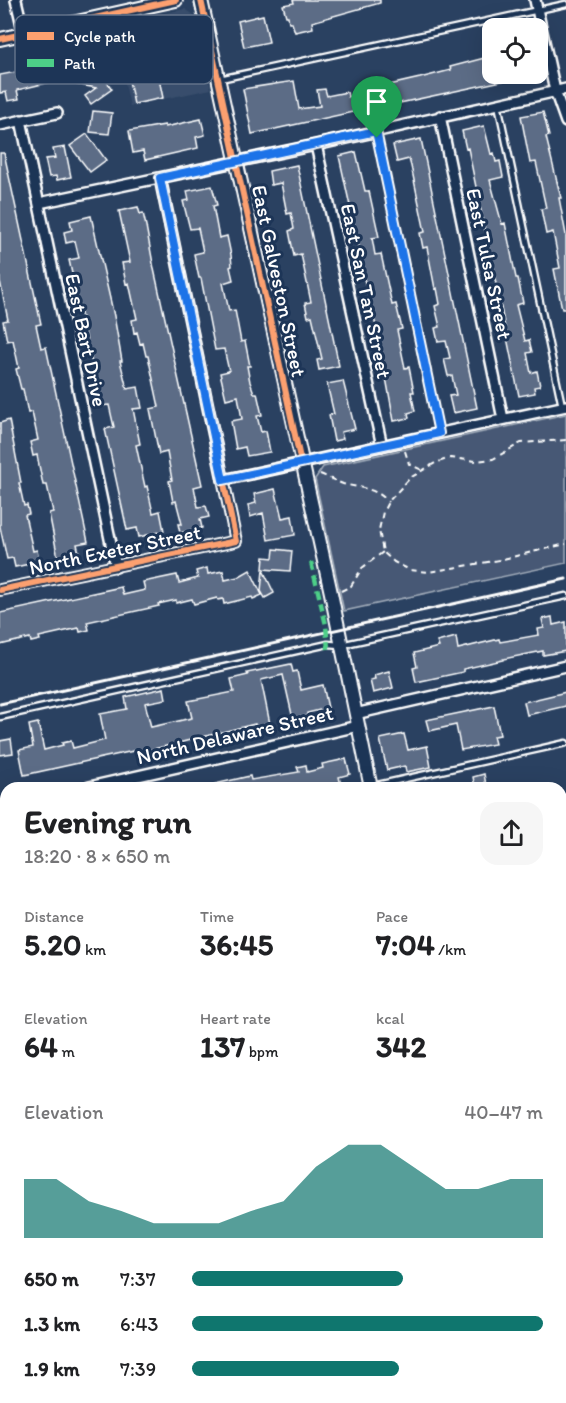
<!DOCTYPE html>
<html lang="en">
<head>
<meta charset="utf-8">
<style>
  :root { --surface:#fff; --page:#f6f6f6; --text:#202124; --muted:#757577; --accent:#0f766e }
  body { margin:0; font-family:Itim,sans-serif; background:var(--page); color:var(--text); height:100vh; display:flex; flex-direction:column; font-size:22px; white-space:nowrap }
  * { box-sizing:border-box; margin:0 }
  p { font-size:20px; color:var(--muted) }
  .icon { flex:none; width:33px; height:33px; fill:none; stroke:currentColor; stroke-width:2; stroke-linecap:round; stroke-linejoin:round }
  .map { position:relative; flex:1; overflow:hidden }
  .sheet { position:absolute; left:0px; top:782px; width:567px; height:622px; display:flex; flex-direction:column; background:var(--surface); border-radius:18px 18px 0 0; box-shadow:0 6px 24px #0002 }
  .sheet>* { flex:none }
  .fabs { position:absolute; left:482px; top:18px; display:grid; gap:12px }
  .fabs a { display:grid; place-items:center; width:66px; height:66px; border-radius:12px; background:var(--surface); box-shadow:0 6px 24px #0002; font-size:30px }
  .pin { position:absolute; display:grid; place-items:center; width:51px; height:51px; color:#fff; margin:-62px -26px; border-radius:50% 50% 50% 0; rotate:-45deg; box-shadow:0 0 6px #0007 }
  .pin .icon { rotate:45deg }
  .round { display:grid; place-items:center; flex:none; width:63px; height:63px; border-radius:18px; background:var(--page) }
  .headline { display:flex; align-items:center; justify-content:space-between; height:102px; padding:0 24px }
  h1 { font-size:33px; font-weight:700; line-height:45px }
  .metrics { display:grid; grid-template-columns:repeat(3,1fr); gap:9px; height:102px; padding:6px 24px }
  .metrics div { display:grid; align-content:center }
  .metrics b { font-size:30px; font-weight:700 }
  .metrics small { font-size:16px; font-weight:400 }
  .metrics p { font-size:16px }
  .chart { height:168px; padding:12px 24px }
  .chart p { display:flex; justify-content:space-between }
  .chart svg { width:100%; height:108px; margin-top:6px; fill:var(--accent); opacity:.7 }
  ul { padding:0 24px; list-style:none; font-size:20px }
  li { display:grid; grid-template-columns:96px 72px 1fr; align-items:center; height:45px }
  li i { height:15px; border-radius:8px; background:var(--accent) }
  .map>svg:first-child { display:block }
</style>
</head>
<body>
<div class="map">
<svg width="566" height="1403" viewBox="0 0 566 1403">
  <rect width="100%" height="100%" fill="#2a4161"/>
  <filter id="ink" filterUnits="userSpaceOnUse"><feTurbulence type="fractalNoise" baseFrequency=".0167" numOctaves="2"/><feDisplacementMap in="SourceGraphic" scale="12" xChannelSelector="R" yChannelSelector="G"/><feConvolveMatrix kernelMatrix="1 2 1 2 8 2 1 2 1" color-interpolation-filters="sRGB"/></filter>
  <g filter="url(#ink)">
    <path fill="#394e6c" d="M185,9L194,15L211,89L130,106L112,24Z
      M566,1149V1235L561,1236V1150Z
      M6,1265V1361L0,1363V1267Z
      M566,1277V1358L561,1359V1278Z
      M170,1398H493L494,1403H170Z"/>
    <path fill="#465975" stroke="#a2acba" stroke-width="1.5" d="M566,414V563L344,611L315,479L323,467Z"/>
    <path fill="#5b6c86" stroke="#fff" stroke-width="1.5" d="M293,0H380V3L312,22L313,28L295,32L292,23H289L288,16H286L283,5L294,3Z
      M263,15L269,42L244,47L238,21Z
      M45,55L51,82L17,90L19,99L8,101L6,92L0,93V75L27,70L25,60Z
      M64,56L72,58L71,62L83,65L79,85L59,80Z
      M492,56V74H521V77L395,104L394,99L361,105L362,110L252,134L243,89L294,81L299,109L320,106L317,90L325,89L327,96L347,92L348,97L365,94L364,92L374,90L372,81L384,79L385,86L420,78L451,70L450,67Z
      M157,69L163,98L134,104L128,76Z
      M100,72L112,89L91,104L85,96L96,88L81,85Z
      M93,111L112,113L109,134L90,132Z
      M543,112L549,136L546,137L561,198H559L566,235V309H562L554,269L560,268L553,232L546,234L541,209L546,208L536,162L530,163L521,116Z
      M201,119L205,135L196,137L198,148L145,160L143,151L133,153L129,131L165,125V127Z
      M484,126L491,154L494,153L496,162L500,161L503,177L490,180L502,224L505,223L516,278H518L523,303L516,305L525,341L529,340L532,352L527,353L531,373L537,371L540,386L534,387L535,393L519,396L468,148L466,149L462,131Z
      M87,134L106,160L90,172L70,146Z
      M421,139L477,408L453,413L449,396L456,395L452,376H448L444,359L450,358L446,341L438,342L435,328L440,327L435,306L440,304L437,288L435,289L427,247L423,248L420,233L425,232L411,166L409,159L397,162L393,145Z
      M65,147L71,177L57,180L56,176L49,177L45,159L55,158L53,149Z
      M356,152L365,191H369L379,237L372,238L375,255L381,254L392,305L396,304L402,329L397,330L405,368L409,367L414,392H411L415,411L408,413L409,418L394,421L378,334L363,275L359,247L339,156Z
      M0,153H4L17,213L41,324L36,325L41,348L46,347L88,542L77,544L79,553L58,558L49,513L53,512L47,485H43L37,455L33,456L30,442L38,440L32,412L28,413L23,389H21L16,369L19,368L13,340L7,341L3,321L8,320L0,281Z
      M297,165L339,366L319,370L317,360L322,359L312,316L308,317L305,303L311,302L301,254L294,256L289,231L294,229L291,213L287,214L281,183L271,185L269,171Z
      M212,186L217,205L213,206L219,238L227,236L231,255L232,266L230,267L233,280L223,283L229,311L235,310L241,342L245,341L250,366H247L250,382L254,393H257L262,415L257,416L261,432L266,431L270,452L247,456L245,447L236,449L231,421L242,419L238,396L226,399L220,373L229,371L224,349L215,350L201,278H199L194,254L203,252L198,228L190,229L183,201L189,200L187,191Z
      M138,207L140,214L143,213L146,226L154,269L202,485L194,487L198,507L206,506L209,517L200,519L202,528L180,533L178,524H182L176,501L173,502L169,481L172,480L167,452L159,454L150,409L159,407L148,356H146L143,343L140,344L137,332L134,333L132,320L137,319L129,283L126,284L122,263L130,262L119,211Z
      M91,216L114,316L122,361H120L127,389L138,387L142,408L133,409L140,444L136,445L145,487L147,486L153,513L160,511L164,531L139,537L137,528L127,530L105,429L114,427L109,405L100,406L99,395L69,260L79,258L75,241L66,243L64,232L72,230L70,221Z
      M343,381L355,429L341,432L343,439L334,441L329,415L334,414L327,384Z
      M9,420L21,483H19L24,506L27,505L29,514L25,515L33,551L37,550L39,562L15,567L13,558L7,559L0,527V423Z
      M275,489L282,518L292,516L295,535L268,540L263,513L250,517L248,505L256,503L254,494Z
      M274,549L292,551L290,571L263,569L264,557L273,558Z
      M207,568L208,574L223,571L225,580L238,577L250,570L262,595L253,599L252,597L224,604L223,599L218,600L217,598L194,604L192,599L176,603V600L158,604L159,606L87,622L89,630L80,632L79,628L39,637L40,640L31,642L30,638L0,645V613L121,587L123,595L145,590L143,582L177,575L179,583L198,578L196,571Z
      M263,570L274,593L265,598L261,591Z
      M552,617L553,625L566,622V651L543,655V651L503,659V660L463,669V672L416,682L413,668L417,667L414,653L439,647L437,642L456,637L458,649L499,639L500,642L539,635L538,629L544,628L542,619Z
      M291,664L293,672L297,671L301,690L323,685L328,708L307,713V716L293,719L283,675L261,680L270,724L256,727L255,724L138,753V750L24,775L19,750L33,747L29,725L38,723L44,750L63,745L62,743L71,741L73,748L105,740L100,714L127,709L125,697L164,688L166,699L145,703L151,727L192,718L188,701L234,692L231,679L248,675L247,673Z
      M389,671L393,688L373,693L370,680L375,679L374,675Z
      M566,692V706L527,715L524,702Z
      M494,706L500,735L493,736L495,744L461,750L456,725L429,731L426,720Z
      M404,734L408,750L427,746L431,767L406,772L405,766L387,770L380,739Z
      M11,739L13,753L0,755V741Z
      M346,759L350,774L339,777L341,785L329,788H216L215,784L250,776L251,780L299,772L297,767L306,765L307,772L323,768L322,764Z
      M484,774L486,785L475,787L473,777Z"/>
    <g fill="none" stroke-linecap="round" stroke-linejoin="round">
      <defs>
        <path id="lane" d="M220,79L566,4
          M498,104L562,406
          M376,131L439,433
          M0,717L328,644L341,645L566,596
          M373,786L566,743
          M0,890L6,889
          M561,946L566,945
          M0,1074L6,1072
          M561,1147L566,1146
          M0,1263L6,1262
          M561,1364L566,1363
          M71,1398L73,1403"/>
        <path id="street" d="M16,0L24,34
          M535,0L555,91L566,122
          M440,116L503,419
          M21,120L116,567
          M0,125L57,113
          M316,145L382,446
          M39,203L316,145L566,89
          M223,480L566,406
          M0,590L236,541L160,178
          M355,714L566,666
          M85,788L358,726
          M0,806L6,805
          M561,846L566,845
          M0,973L6,972
          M561,1050L566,1049
          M0,1176L6,1175"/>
        <path id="secondary" d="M201,0L331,593L371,788
          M0,39L176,0
          M503,1398L504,1403"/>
        <path id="primary" d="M561,1257L566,1256
          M0,1385L6,1383"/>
      </defs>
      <use href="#lane" stroke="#fff" stroke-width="9"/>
      <use href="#street" stroke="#fff" stroke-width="14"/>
      <use href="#secondary" stroke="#fff" stroke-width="16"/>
      <use href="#primary" stroke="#fff" stroke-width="18"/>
      <path stroke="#fff" stroke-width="2" stroke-dasharray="6 4.5" stroke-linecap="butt" d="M566,440L521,443L493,459L477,461L450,458L435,463L410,478L388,502L383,512L379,530L383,552L394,562L410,570L429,572L499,560L566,544
        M405,451L409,464L422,470
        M320,474C328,477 335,481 343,484C360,488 377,488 388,502
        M341,591L351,586L362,568L383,552"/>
      <use href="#lane" stroke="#1d3557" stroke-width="4.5"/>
      <use href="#street" stroke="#1d3557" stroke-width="9"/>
      <use href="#secondary" stroke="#1d3557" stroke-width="12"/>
      <use href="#primary" stroke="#1d3557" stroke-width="14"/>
      <path stroke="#fff" stroke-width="3" d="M0,704L566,579"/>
      <path stroke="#4dcf88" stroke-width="4.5" stroke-dasharray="9 4.5" stroke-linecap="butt" d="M311,562L326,625L328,649"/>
      <defs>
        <path id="cycleway" d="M201,0L301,463
          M0,39L176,0
          M0,590L236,541L160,178"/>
      </defs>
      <use href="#cycleway" stroke="#1d3557" stroke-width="10"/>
      <use href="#cycleway" stroke="#fca06f" stroke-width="6"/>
    </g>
  </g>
  <g fill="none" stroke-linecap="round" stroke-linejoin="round" filter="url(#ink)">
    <defs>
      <path id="route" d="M376,131L439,433L223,480L160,178Z"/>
    </defs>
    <use href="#route" stroke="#fff" stroke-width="12"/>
    <use href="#route" stroke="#1a73e8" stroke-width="8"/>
  </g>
  <g text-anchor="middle" stroke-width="6" stroke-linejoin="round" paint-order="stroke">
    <g font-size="21" fill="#fff" stroke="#1d3557">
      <text transform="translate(489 264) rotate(78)" y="7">East Tulsa Street</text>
      <text transform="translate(279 281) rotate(78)" y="7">East Galveston Street</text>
      <text transform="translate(366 291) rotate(78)" y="7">East San Tan Street</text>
      <text transform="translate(86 340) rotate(78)" y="7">East Bart Drive</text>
      <text transform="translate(115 550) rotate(-12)" y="7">North Exeter Street</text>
      <text transform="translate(235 735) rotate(-13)" y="7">North Delaware Street</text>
    </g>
  </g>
  <rect x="15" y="15" width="198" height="69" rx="9" fill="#1d3557" stroke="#617289" stroke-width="1.5"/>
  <rect x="27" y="32" width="27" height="8" fill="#fca06f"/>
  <rect x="27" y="59" width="27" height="8" fill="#4dcf88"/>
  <g font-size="16" fill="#fff">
    <text x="64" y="42">Cycle path</text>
    <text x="64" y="69">Path</text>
  </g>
</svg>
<div class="fabs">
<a><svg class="icon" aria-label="locate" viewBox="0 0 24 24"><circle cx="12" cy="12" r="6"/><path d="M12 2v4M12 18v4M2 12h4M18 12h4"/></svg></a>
</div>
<div class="pin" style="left:377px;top:138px;background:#1e9e55"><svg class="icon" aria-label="arrive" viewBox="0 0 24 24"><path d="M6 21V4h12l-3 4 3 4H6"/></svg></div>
<section class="sheet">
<div class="headline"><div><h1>Evening run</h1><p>18:20 · 8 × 650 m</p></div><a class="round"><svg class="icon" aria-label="share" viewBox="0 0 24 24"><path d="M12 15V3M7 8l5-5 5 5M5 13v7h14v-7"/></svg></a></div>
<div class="metrics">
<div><p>Distance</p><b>5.20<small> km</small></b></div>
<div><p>Time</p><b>36:45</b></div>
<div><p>Pace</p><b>7:04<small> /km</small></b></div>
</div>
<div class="metrics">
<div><p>Elevation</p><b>64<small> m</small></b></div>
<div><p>Heart rate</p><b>137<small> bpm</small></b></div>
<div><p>kcal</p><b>342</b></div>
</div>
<div class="chart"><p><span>Elevation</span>40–47 m</p>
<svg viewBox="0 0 160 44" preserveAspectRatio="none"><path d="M0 44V20L10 20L20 29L30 33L40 38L50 38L60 38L70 33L80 29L90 15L100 6L110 6L120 15L130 24L140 24L150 20L160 20V44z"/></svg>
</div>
<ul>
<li><b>650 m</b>7:37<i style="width:60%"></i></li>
<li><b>1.3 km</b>6:43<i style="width:100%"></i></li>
<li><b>1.9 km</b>7:39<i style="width:59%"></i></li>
</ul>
</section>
</div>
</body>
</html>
